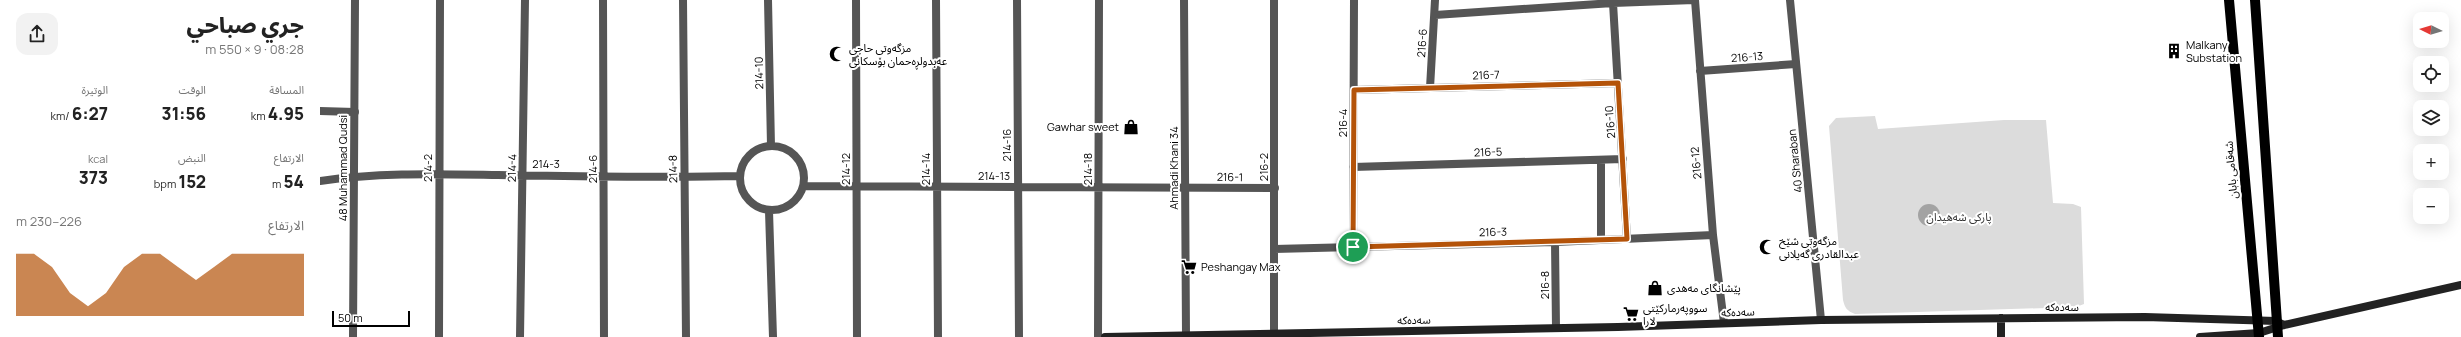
<!DOCTYPE html>
<html lang="ar">
<head>
<meta charset="utf-8">
<style>
  :root { --surface:#fff; --page:#f2f2f2; --text:#222; --muted:#767676; --accent:#b45309 }
  body { margin:0; font-family:Manrope,"Noto Sans Arabic",sans-serif; background:var(--page); color:var(--text); direction:rtl; height:100vh; display:flex; flex-direction:column; font-size:15px; white-space:nowrap }
  * { box-sizing:border-box; margin:0 }
  p { font-size:13px; color:var(--muted) }
  .icon { flex:none; width:22px; height:22px; fill:none; stroke:currentColor; stroke-width:2; stroke-linecap:round; stroke-linejoin:round }
  .map { position:relative; flex:1; overflow:hidden; direction:ltr }
  .drawer { display:flex; flex-direction:column; background:var(--surface); width:320px }
  .drawer>* { flex:none }
  .needle { width:26px; rotate:275deg }
  .buttons { position:absolute; left:2093px; top:12px; display:grid; gap:8px }
  .buttons a { display:grid; place-items:center; width:36px; height:36px; border-radius:8px; background:var(--surface); box-shadow:0 4px 16px #0002; font-size:20px }
  .scale { position:absolute; left:12px; bottom:10px; width:78px; box-sizing:border-box; padding-left:4px; border:2px solid #000; border-top:0; font-size:11px; line-height:14px; white-space:nowrap; color:#000; -webkit-text-stroke:3px #fff; paint-order:stroke }
  .pin { position:absolute; display:grid; place-items:center; width:34px; height:34px; color:#fff; margin:-17px; border:2px solid #fff; border-radius:50%; box-shadow:0 1px 4px #0007 }
  .round { display:grid; place-items:center; flex:none; width:42px; height:42px; border-radius:12px; background:var(--page) }
  .summary { display:flex; align-items:center; justify-content:space-between; height:68px; padding:0 16px }
  h1 { font-size:22px; font-weight:800; line-height:30px }
  .figures { display:grid; grid-template-columns:repeat(3,1fr); gap:6px; height:68px; padding:4px 16px }
  .figures div { display:grid; align-content:center }
  .figures b { font-size:17px; font-weight:800 }
  .figures small { font-size:11px; font-weight:400 }
  .figures p { font-size:11px }
  .chart { height:112px; padding:8px 16px }
  .chart p { display:flex; justify-content:space-between }
  .chart svg { width:100%; height:72px; margin-top:4px; fill:var(--accent); opacity:.7 }
  main { display:flex; flex:1; min-height:0 }
  .map>svg:first-child { display:block }
</style>
</head>
<body>
<main>
<div class="map">
<svg width="2141" height="337" viewBox="0 0 2141 337">
  <rect width="100%" height="100%" fill="#fff"/>
  <path fill="#dcdcdc" d="M1555,116L1558,129L1684,120H1726L1733,203L1753,204L1761,207L1764,304L1756,307L1535,314C1527,311 1525,308 1523,300L1509,126L1516,118Z"/>
  <path fill="#a3a3a3" d="M1598 215a11 11 0 1 1 22 0a11 11 0 1 1-22 0Z"/>
  <g fill="none" stroke-linecap="round" stroke-linejoin="round">
    <path stroke="#555" stroke-width="8" d="M283,0L284,337
      M363,0L366,337
      M448,0L451,146
      M536,0L537,337
      M616,0L618,337
      M697,0L699,337
      M1375,0L1393,235L1404,323
      M1293,3L1307,239
      M1115,15L1293,3L1374,0
      M1380,71L1476,64
      M1110,88L1115,0
      M1034,90L1298,83
      M0,111L35,112
      M420 178a32 32 0 1 1 64 0a32 32 0 1 1-64 0Z
      M1281,160V240
      M1033,167L1303,159
      M0,181C59,172 119,174 178,175C259,176 340,178 420,176
      M484,186L955,188
      M449,211L453,337
      M1235,242L1236,328
      M1033,247L1034,0
      M954,249L1235,242L1393,235
      M954,333V0
      M119,337L120,0
      M200,337L205,0
      M778,337L779,0"/>
    <path stroke="#555" stroke-width="8" d="M864,0L866,335
      M1470,0L1501,320
      M33,337L35,0"/>
    <path stroke="#222" stroke-width="8" d="M1681,318V337
      M785,337L1298,327L1501,320L1825,317L1956,321L1964,325
      M1880,337L1939,333L1964,325L2141,285"/>
    <path stroke="#000" stroke-width="10" d="M1909,0L1939,337
      M1935,0L1958,337"/>
  </g>
  <g fill="none" stroke-linecap="round" stroke-linejoin="round">
    <defs>
      <path id="route" d="M1298,83L1307,239L1033,247L1034,90Z"/>
    </defs>
    <use href="#route" stroke="#fff" stroke-width="8"/>
    <use href="#route" stroke="#b45309" stroke-width="5"/>
  </g>
  <defs>
    <symbol id="building-bare" viewBox="-9 -9 18 18"><path d="M-4-6H4V6H1V3H-1V6H-4ZM-2.5-4.3h1.7v1.8h-1.7ZM.8-4.3h1.7v1.8H.8ZM-2.5-1h1.7V.8h-1.7ZM.8-1h1.7V.8H.8Z" fill="#000" stroke="#fff" stroke-width="2.5" paint-order="stroke"/></symbol>
    <symbol id="mosque-bare" viewBox="-9 -9 18 18"><path d="M3.5-4.9A6 6 0 1 0 3.5 4.9A5 5 0 1 1 3.5-4.9Z" fill="#000" stroke="#fff" stroke-width="2.5" paint-order="stroke"/></symbol>
    <symbol id="shop-bare" viewBox="-9 -9 18 18"><path d="M-5-2.5h2.3a2.7 3.5 0 0 1 5.4 0H5L5.5 6h-11ZM-1.5-2.5h3a1.5 2.3 0 0 0-3 0Z" fill="#000" stroke="#fff" stroke-width="2.5" paint-order="stroke"/></symbol>
    <symbol id="supermarket-bare" viewBox="-9 -9 18 18"><path d="M-6-5.5h2.5l.6 2H6L4.5 2H-2.5L-4.4-4H-6ZM-1.5 3.2a1.3 1.3 0 1 0 .1 0ZM3 3.2a1.3 1.3 0 1 0 .1 0Z" fill="#000" stroke="#fff" stroke-width="2.5" paint-order="stroke"/></symbol>
  </defs>
  <g fill-rule="evenodd">
    <use href="#building-bare" x="1843" y="40" width="22" height="22"/>
    <use href="#mosque-bare" x="506" y="43" width="22" height="22"/>
    <use href="#shop-bare" x="800" y="116" width="22" height="22"/>
    <use href="#mosque-bare" x="1436" y="236" width="22" height="22"/>
    <use href="#supermarket-bare" x="858" y="256" width="22" height="22"/>
    <use href="#shop-bare" x="1324" y="277" width="22" height="22"/>
    <use href="#supermarket-bare" x="1300" y="303" width="22" height="22"/>
  </g>
  <g text-anchor="middle" stroke-width="4" stroke-linejoin="round" paint-order="stroke">
    <g font-size="11" fill="#000" stroke="#fff">
      <text transform="translate(1102 43) rotate(-86)" y="4">216-6</text>
      <text transform="translate(1427 57) rotate(-4)" y="4">216-13</text>
      <text transform="translate(439 73) rotate(-91)" y="4">214-10</text>
      <text transform="translate(1166 75) rotate(-2)" y="4">216-7</text>
      <text transform="translate(1290 122) rotate(-94)" y="4">216-10</text>
      <text transform="translate(1023 123) rotate(-90)" y="4">216-4</text>
      <text transform="translate(687 145) rotate(-90)" y="4">214-16</text>
      <text transform="translate(1168 152) rotate(-2)" y="4">216-5</text>
      <text transform="translate(1475 161) rotate(-96)" y="4">40 Sharaban</text>
      <text transform="translate(1376 163) rotate(-95)" y="4">216-12</text>
      <text x="226" y="168">214-3</text>
      <text transform="translate(944 167) rotate(-90)" y="4">216-2</text>
      <text transform="translate(23 168) rotate(-90)" y="4">48 Muhammad Qudsi</text>
      <text transform="translate(108 168) rotate(-90)" y="4">214-2</text>
      <text transform="translate(192 168) rotate(-89)" y="4">214-4</text>
      <text transform="translate(854 168) rotate(-90)" y="4">Ahmadi Khani 34</text>
      <text transform="translate(273 169) rotate(-90)" y="4">214-6</text>
      <text transform="translate(353 169) rotate(-91)" y="4">214-8</text>
      <text transform="translate(526 169) rotate(-90)" y="4">214-12</text>
      <text transform="translate(606 169) rotate(-90)" y="4">214-14</text>
      <text transform="translate(768 169) rotate(-90)" y="4">214-18</text>
      <text transform="translate(1911 170) rotate(-95)" y="4">شەقامی بابان</text>
      <text x="674" y="180">214-13</text>
      <text transform="translate(910 177) rotate(1)" y="4">216-1</text>
      <text transform="translate(1173 232) rotate(-1)" y="4">216-3</text>
      <text transform="translate(1225 285) rotate(-90)" y="4">216-8</text>
      <text x="1742" y="311">سەدەکە</text>
      <text transform="translate(1418 312) rotate(-2)" y="4">سەدەکە</text>
      <text transform="translate(1094 320) rotate(-1)" y="4">سەدەکە</text>
    </g>
    <g font-size="11" fill="#000" stroke="#fff" text-anchor="start">
      <text x="1866" y="49">Malkany<tspan x="1866" dy="13">Substation</tspan></text>
      <text x="529" y="52">مزگەوتی حاجی<tspan x="529" dy="13">عەبدولڕەحمان بۆسکانی</tspan></text>
      <text x="799" y="131" text-anchor="end">Gawhar sweet</text>
      <text x="1459" y="245">مزگەوتی شێخ<tspan x="1459" dy="13">عبدالقادری گەیلانی</tspan></text>
      <text x="881" y="271">Peshangay Max</text>
      <text x="1347" y="292">پێشانگای مەهدی</text>
      <text x="1323" y="312">سووپەرمارکێتی<tspan x="1323" dy="13">لارا</tspan></text>
    </g>
    <g font-size="11" fill="#333" stroke="#fff">
      <text x="1639" y="221">پارکی شەهیدان</text>
    </g>
  </g>
</svg>
<div class="buttons">
<a><svg class="needle" viewBox="-14 -14 28 28"><path d="M0-13l5 13h-10z" fill="#e53935"/><path d="M0 13l5-13h-10z" fill="#767676"/></svg></a>
<a><svg class="icon" aria-label="locate" viewBox="0 0 24 24"><circle cx="12" cy="12" r="6"/><path d="M12 2v4M12 18v4M2 12h4M18 12h4"/></svg></a>
<a><svg class="icon" aria-label="layers" viewBox="0 0 24 24"><path d="M12 4l9 5-9 5-9-5zM3 14l9 5 9-5"/></svg></a>
<a>+</a>
<a>−</a>
</div>
<div class="scale">50 m</div>
<div class="pin" style="left:1033px;top:247px;background:#1e9e55"><svg class="icon" aria-label="arrive" viewBox="0 0 24 24"><path d="M6 21V4h12l-3 4 3 4H6"/></svg></div>
</div>
<section class="drawer">
<div class="summary"><div><h1>جري صباحي</h1><p>08:28 · 9 × 550 m</p></div><a class="round"><svg class="icon" aria-label="share" viewBox="0 0 24 24"><path d="M12 15V3M7 8l5-5 5 5M5 13v7h14v-7"/></svg></a></div>
<div class="figures">
<div><p>المسافة</p><b>4.95<small> km</small></b></div>
<div><p>الوقت</p><b>31:56</b></div>
<div><p>الوتيرة</p><b>6:27<small> /km</small></b></div>
</div>
<div class="figures">
<div><p>الارتفاع</p><b>54<small> m</small></b></div>
<div><p>النبض</p><b>152<small> bpm</small></b></div>
<div><p>kcal</p><b>373</b></div>
</div>
<div class="chart"><p><span>الارتفاع</span>226–230 m</p>
<svg viewBox="0 0 160 44" preserveAspectRatio="none"><path d="M0 44V6L10 6L20 14L30 30L40 38L50 30L60 14L70 6L80 6L90 14L100 22L110 14L120 6L130 6L140 6L150 6L160 6V44z"/></svg>
</div>
</section>
</main>
</body>
</html>
